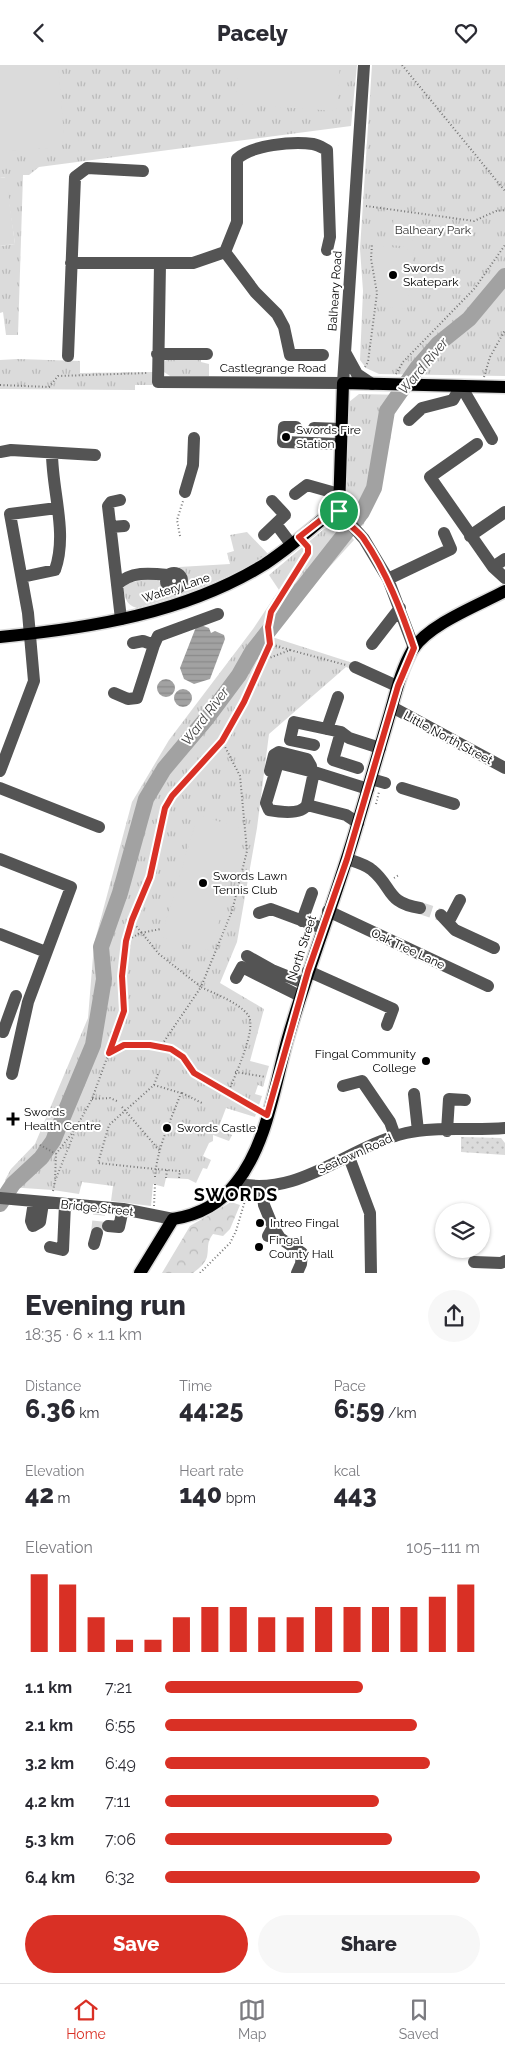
<!DOCTYPE html>
<html lang="en">
<head>
<meta charset="utf-8">
<style>
  :root { --surface:#fff; --page:#f7f7f7; --text:#2b2b33; --muted:#7c7c81; --line:#e1e1e2; --accent:#d93025 }
  body { margin:0; font-family:Raleway,sans-serif; background:var(--page); color:var(--text); height:100vh; display:flex; flex-direction:column; font-size:19px; white-space:nowrap }
  * { box-sizing:border-box; margin:0 }
  p { font-size:16px; color:var(--muted) }
  .icon { flex:none; width:28px; height:28px; fill:none; stroke:currentColor; stroke-width:2; stroke-linecap:round; stroke-linejoin:round }
  .map { position:relative; height:1208px; overflow:hidden }
  .panel { display:flex; flex-direction:column; background:var(--surface); flex:1 }
  .panel>* { flex:none }
  .buttons { position:absolute; left:435px; top:1138px; display:grid; gap:10px }
  .buttons a { display:grid; place-items:center; width:55px; height:55px; border-radius:50%; background:var(--surface); box-shadow:0 1px 4px #0004; font-size:25px }
  .pin { position:absolute; display:grid; place-items:center; width:42px; height:42px; color:#fff; margin:-21px; border:2px solid #fff; border-radius:50%; box-shadow:0 1px 5px #0007 }
  .round { display:grid; place-items:center; flex:none; width:52px; height:52px; border-radius:26px; background:var(--page) }
  .overview { display:flex; align-items:center; justify-content:space-between; height:85px; padding:0 25px }
  h1 { font-size:28px; font-weight:800; line-height:38px }
  .stats { display:grid; grid-template-columns:repeat(3,1fr); gap:8px; height:85px; padding:5px 25px }
  .stats div { display:grid; align-content:center }
  .stats b { font-size:25px; font-weight:800 }
  .stats small { font-size:14px; font-weight:400 }
  .stats p { font-size:14px }
  .chart { height:140px; padding:10px 25px }
  .chart p { display:flex; justify-content:space-between }
  .chart svg { width:100%; height:90px; margin-top:5px; stroke:var(--accent); stroke-width:6 }
  .button { display:flex; gap:10px; margin-top:auto; padding:10px 25px }
  .button a { flex:1; height:58px; border-radius:30px; background:var(--accent); color:#fff; font-size:20px; font-weight:800; line-height:58px; text-align:center }
  .button a+a { background:var(--page); color:var(--text) }
  ul { padding:0 25px; list-style:none; font-size:16px }
  li { display:grid; grid-template-columns:80px 60px 1fr; align-items:center; height:38px }
  li i { height:12px; border-radius:6px; background:var(--accent) }
  header { display:flex; justify-content:space-between; align-items:center; height:65px; padding:0 25px; background:var(--surface); font-size:22px; font-weight:800 }
  .dock { display:flex; justify-content:space-around; align-items:center; height:70px; border-top:1px solid var(--line); background:var(--surface); font-size:14px; color:var(--muted) }
  .dock a { display:grid; justify-items:center; gap:2px }
  .dock .on { color:var(--accent) }
  .map>svg:first-child { display:block }
</style>
</head>
<body>
<header><svg class="icon" aria-label="back" viewBox="0 0 24 24"><path d="M15 5l-7 7 7 7"/></svg>Pacely<svg class="icon" aria-label="heart" viewBox="0 0 24 24"><path d="M12 20l-8-8c-3-5 5-10 8-4 3-6 11-1 8 4z"/></svg></header>
<div class="map">
<svg width="505" height="1208" viewBox="0 0 505 1208">
  <defs>
    <pattern id="grass-tufts" width="24" height="20" patternUnits="userSpaceOnUse" patternTransform="scale(1.25)"><rect width="24" height="20" fill="#dbdbdb"/><path d="M3 7l-1-3M5 7V3M7 7l1-3M15 17l-1-3M17 17v-4M19 17l1-3" fill="none" stroke="#bababa"/></pattern>
    <pattern id="forest-crowns" width="20" height="18" patternUnits="userSpaceOnUse" patternTransform="scale(1.25)"><rect width="20" height="18" fill="#dbdbdb"/><path d="M2 6a3 3 0 1 1 6 0M12 15a3 3 0 1 1 6 0" fill="none" stroke="#bababa"/></pattern>
    <pattern id="garden-dots" width="8" height="8" patternUnits="userSpaceOnUse" patternTransform="scale(1.25)"><rect width="8" height="8" fill="#dbdbdb"/><path d="M2 2h.1M6 6h.1" fill="none" stroke="#bababa" stroke-width="1.8" stroke-linecap="round"/></pattern>
    <pattern id="water-rules" width="6" height="5" patternUnits="userSpaceOnUse" patternTransform="scale(1.25)"><rect width="6" height="5" fill="#a2a2a2"/><path d="M0 2.5h6" fill="none" stroke="#8a8a8a"/></pattern>
  </defs>
  <rect width="100%" height="100%" fill="#fff"/>
  <path fill="url(#grass-tufts)" d="M0,0H357L351,61L39,102L29,110H23L18,270H6L3,247L0,248V181L15,179L5,112L0,113Z
    M372,0H505V311L379,309L366,303L360,295L363,226L360,184Z
    M18,294L80,296V308L153,307L152,320H135V325L0,324V295Z
    M167,294L201,295V297L209,299V311H170L164,307L165,296Z
    M359,329L407,330L390,348L386,366L391,372C381,403 377,431 363,461L347,447L345,428L349,337Z
    M337,459H341L354,475L294,541L272,572L356,599L354,605L346,602L269,669L257,763L237,877L220,918L264,944L250,996L269,1001L263,1022L258,1020L255,1029L262,1031L255,1052L226,1043L218,1064L232,1070L229,1076L213,1070V1076L209,1078L203,1091L211,1095L207,1104L203,1103L196,1118L188,1114L166,1113L164,1122L153,1119L151,1141L111,1136L113,1121L82,1117L79,1129L53,1125L8,1122L5,1115L11,1104L35,1079L88,953L94,879L132,737L169,675L253,564L279,525L269,510L324,464Z
    M247,467L269,490C222,516 189,529 137,543C125,540 124,530 123,519L156,512C164,522 169,531 183,527L185,523L184,510L178,506L179,502L230,499L227,488L234,486L230,470Z"/>
  <path fill="url(#forest-crowns)" d="M231,1137L240,1140L230,1164L223,1171L213,1169C206,1178 209,1183 207,1192C205,1199 198,1204 193,1208H162L190,1161Z"/>
  <path fill="url(#garden-dots)" d="M461,1072L501,1073L505,1078V1090L461,1087Z"/>
  <path fill="#dbdbdb" d="M0,0H58L64,72L61,82L0,87Z
    M239,0H340L336,46L236,39Z
    M6,112L15,179L0,181V113Z
    M394,149L416,151L412,182L391,180Z
    M374,180L414,185L407,244L376,241C379,220 372,201 374,180Z
    M198,750L244,764L211,886L161,872Z"/>
  <path fill="url(#water-rules)" d="M201,560L209,563L211,568L215,566L224,570L225,574L210,614L194,619L184,614L180,603L196,562Z
    M157 623a9 9 0 1 1 18 0a9 9 0 1 1-18 0Z
    M174 633a9 9 0 1 1 18 0a9 9 0 1 1-18 0Z"/>
  <g fill="none" stroke-linecap="round" stroke-linejoin="round">
    <path stroke="#a2a2a2" stroke-width="16" d="M0,1139L13,1119L41,1093L53,1076L93,980L104,914L101,882L120,828L146,734L164,704L207,653L239,610L252,587L362,447L374,423L387,346L417,303L438,279L469,254L505,211"/>
    <path stroke="#d9d9d9" stroke-width="12" stroke-dasharray="12 6" stroke-linecap="butt" d="M420,843L441,850
      M97,1168L99,1149"/>
    <defs>
      <path id="major" d="M0,572C91,563 186,548 265,499C288,484 310,465 331,447L339,446L343,318L505,322
        M140,1208L173,1154C199,1150 220,1139 236,1118C267,1079 274,1023 287,976C308,902 337,831 358,757C368,723 378,689 388,655C395,632 400,606 413,584C429,559 479,540 505,526"/>
    </defs>
    <use href="#major" stroke="#dbdbdb" stroke-width="15"/>
    <path stroke="#767676" stroke-width="2" stroke-dasharray="1 2.5" stroke-linecap="butt" d="M402,0L505,126
      M366,141L474,156L496,146L505,145
      M365,302L368,297L377,228L371,194L372,179
      M396,309L403,297L475,223L505,180
      M484,312L490,292L505,265
      M0,320L49,322L58,311L147,308
      M180,471L177,455L183,436
      M269,579L290,585
      M264,595L290,585L346,600
      M222,676L240,711L247,786L232,846L201,922C215,929 238,937 248,950C258,963 234,1012 228,1028
      M376,739L379,727
      M394,813L399,810
      M132,856L159,889L201,922L161,981
      M126,876L140,868L161,864
      M109,988C129,978 158,974 178,988C186,994 188,1003 196,1008C216,1022 238,1032 259,1045
      M235,1007L266,1012
      M154,1020L158,1009
      M182,1028L202,1038
      M92,1034L110,1033L119,1037
      M122,1042L160,1086
      M40,1080L56,1089L55,1116
      M56,1089L76,1063
      M155,1112C157,1083 171,1055 181,1028L154,1020L109,1060L98,1098C125,1101 153,1104 180,1106L179,1113
      M166,1113L167,1105
      M53,1126L55,1116L77,1061L92,1034L124,946L122,911L126,876L132,855L150,812L165,743L172,731L222,676L244,637L269,579L268,562L271,547L293,509L303,497L308,488V481
      M154,1141L155,1119
      M200,1208L230,1178L236,1166L247,1129"/>
    <path stroke="#545454" stroke-width="12" d="M225,187L255,227L277,249L284,262L290,290H323
      M71,198H193L225,187L237,157V94C251,80 293,76 313,79C318,80 323,83 327,85L330,172L327,185
      M160,199L158,317L343,318L364,0
      M157,289H207
      M346,289L357,309L372,319
      M68,291L75,112L87,103L143,106
      M409,355L422,343L453,335L461,321L492,374
      M296,362H284L283,377L340,379
      M314,363L341,364
      M477,379L430,412L493,502L505,513
      M0,387L11,385L95,390
      M185,427L193,400L194,373
      M295,429L307,420L339,429
      M120,435L111,437L108,441L121,554
      M339,446L364,474L388,514L414,583
      M276,459L291,479
      M111,462L124,461
      M264,470L285,450L272,436
      M470,471L505,447
      M493,502L505,494
      M166 516a8 8 0 1 1 16 0a8 8 0 1 1-16 0Z
      M22,512L55,505C68,468 52,426 52,388
      M388,514L451,484L444,468
      M117,520C130,506 150,508 168,510
      M133,578L143,576L154,580L158,571L218,549
      M372,579L400,543
      M355,602L397,621
      M114,628L128,634L137,633L154,580
      M392,642L505,703
      M327,664L338,632
      M341,667L333,695L358,703
      M314,680L290,675L294,657L341,667L349,673L380,683
      M0,706L34,616L28,548L10,449L57,443
      M270,706L274,690L279,687L307,694L311,701
      M371,714L385,718
      M0,723L99,762
      M402,723L454,739
      M307,740C301,750 280,747 269,745L266,738L278,698L314,707
      M358,758L346,750L307,740L314,707L368,724
      M0,794L71,822L28,937L12,1009
      M347,794C356,797 365,799 372,805C393,822 386,838 420,843
      M328,846L488,921
      M259,848L271,844L322,863
      M441,850L455,865L494,883
      M302,856L312,828
      M449,856L460,835
      M0,869L46,887
      M247,891L272,905L304,918
      M308,906L393,944L387,960
      M236,913L242,902L300,931
      M3,967L16,931
      M343,1021L362,1016L390,1057L395,1071
      M414,1029L418,1066
      M447,1066L449,1034L465,1035
      M349,1092L370,1148L371,1208
      M236,1118C297,1134 349,1081 406,1068C434,1061 474,1066 505,1063
      M262,1121L264,1140L273,1162
      M0,1133L123,1144L173,1154
      M34,1137L31,1156L33,1161L40,1157L43,1138
      M108,1161L119,1162L123,1144
      M268,1171L273,1162L280,1173L302,1188L301,1199L297,1208
      M94,1179L97,1168
      M50,1182L63,1185L65,1139
      M474,1197L501,1198L505,1196"/>
    <use href="#major" stroke="#000" stroke-width="12"/>
  </g>
  <g fill="none" stroke-linecap="round" stroke-linejoin="round">
    <defs>
      <path id="route" d="M339,446C343,457 357,464 364,474C387,508 401,545 414,583L398,621L347,794L308,906L267,1050L194,1008L183,992L171,984L150,980H124L109,988L124,946L122,911L126,876L132,855L150,812L165,743L172,731L222,676L244,637L270,579L268,562L271,547L308,488V482L299,472L331,447Z"/>
    </defs>
    <use href="#route" stroke="#fff" stroke-width="10"/>
    <use href="#route" stroke="#d93025" stroke-width="6"/>
  </g>
  <g fill="#000" stroke="#fff" stroke-width="2">
    <circle cx="393" cy="210" r="5"/>
    <circle cx="286" cy="372" r="5"/>
    <circle cx="203" cy="818" r="5"/>
    <circle cx="426" cy="996" r="5"/>
    <path d="M10.5 1046.5h5v5h5v5h-5v5h-5v-5h-5v-5h5z"/>
    <circle cx="167" cy="1063" r="5"/>
    <circle cx="260" cy="1158" r="5"/>
    <circle cx="259" cy="1182" r="5"/>
  </g>
  <g text-anchor="middle" stroke-width="4" stroke-linejoin="round" paint-order="stroke">
    <g font-size="12" fill="#323232" stroke="#fff">
      <text x="433" y="169">Balheary Park</text>
    </g>
    <g font-size="12" fill="#000" stroke="#fff" text-anchor="start">
      <text x="403" y="207">Swords<tspan x="403" dy="14">Skatepark</tspan></text>
      <text x="296" y="369">Swords Fire<tspan x="296" dy="14">Station</tspan></text>
      <text x="213" y="815">Swords Lawn<tspan x="213" dy="14">Tennis Club</tspan></text>
      <text x="416" y="993" text-anchor="end">Fingal Community<tspan x="416" dy="14">College</tspan></text>
      <text x="24" y="1051">Swords<tspan x="24" dy="14">Health Centre</tspan></text>
      <text x="177" y="1067">Swords Castle</text>
      <text x="270" y="1162">Intreo Fingal</text>
      <text x="269" y="1179">Fingal<tspan x="269" dy="14">County Hall</tspan></text>
    </g>
    <g font-size="12" fill="#000" stroke="#fff">
      <text transform="translate(335 226) rotate(-86)" y="4">Balheary Road</text>
      <text x="273" y="307">Castlegrange Road</text>
      <text transform="translate(176 523) rotate(-18)" y="4">Watery Lane</text>
      <text transform="translate(448 673) rotate(28)" y="4">Little North Street</text>
      <text transform="translate(302 883) rotate(-72)" y="4">North Street</text>
      <text transform="translate(408 884) rotate(25)" y="4">Oak Tree Lane</text>
      <text transform="translate(355 1089) rotate(-24)" y="4">Seatown Road</text>
      <text transform="translate(97 1143) rotate(6)" y="4">Bridge Street</text>
    </g>
    <g font-size="14" font-style="italic" fill="#434343" stroke="#fff">
      <text transform="translate(423 301) rotate(-50)" y="5">Ward River</text>
      <text transform="translate(205 651) rotate(-53)" y="5">Ward River</text>
    </g>
    <g font-size="18" font-weight="bold" letter-spacing="1" fill="#000" stroke="#fff">
      <text x="236" y="1136">SWORDS</text>
    </g>
  </g>
</svg>
<div class="buttons">
<a><svg class="icon" aria-label="layers" viewBox="0 0 24 24"><path d="M12 4l9 5-9 5-9-5zM3 14l9 5 9-5"/></svg></a>
</div>
<div class="pin" style="left:339px;top:446px;background:#1e9e55"><svg class="icon" aria-label="arrive" viewBox="0 0 24 24"><path d="M6 21V4h12l-3 4 3 4H6"/></svg></div>
</div>
<section class="panel">
<div class="overview"><div><h1>Evening run</h1><p>18:35 · 6 × 1.1 km</p></div><a class="round"><svg class="icon" aria-label="share" viewBox="0 0 24 24"><path d="M12 15V3M7 8l5-5 5 5M5 13v7h14v-7"/></svg></a></div>
<div class="stats">
<div><p>Distance</p><b>6.36<small> km</small></b></div>
<div><p>Time</p><b>44:25</b></div>
<div><p>Pace</p><b>6:59<small> /km</small></b></div>
</div>
<div class="stats">
<div><p>Elevation</p><b>42<small> m</small></b></div>
<div><p>Heart rate</p><b>140<small> bpm</small></b></div>
<div><p>kcal</p><b>443</b></div>
</div>
<div class="chart"><p><span>Elevation</span>105–111 m</p>
<svg viewBox="0 0 160 44" preserveAspectRatio="none"><path d="M5 44V6M15 44V11M25 44V27M35 44V38M45 44V38M55 44V27M65 44V22M75 44V22M85 44V27M95 44V27M105 44V22M115 44V22M125 44V22M135 44V22M145 44V17M155 44V11"/></svg>
</div>
<ul>
<li><b>1.1 km</b>7:21<i style="width:63%"></i></li>
<li><b>2.1 km</b>6:55<i style="width:80%"></i></li>
<li><b>3.2 km</b>6:49<i style="width:84%"></i></li>
<li><b>4.2 km</b>7:11<i style="width:68%"></i></li>
<li><b>5.3 km</b>7:06<i style="width:72%"></i></li>
<li><b>6.4 km</b>6:32<i style="width:100%"></i></li>
</ul>
<div class="button"><a>Save</a><a>Share</a></div>
</section>
<nav class="dock">
<a class="on"><svg class="icon" aria-label="home" viewBox="0 0 24 24"><path d="M3 11l9-7 9 7M6 9v11h12V9"/></svg>Home</a>
<a><svg class="icon" aria-label="map" viewBox="0 0 24 24"><path d="M3 6l6-2 6 2 6-2v14l-6 2-6-2-6 2zM9 4v14M15 6v14"/></svg>Map</a>
<a><svg class="icon" aria-label="saved" viewBox="0 0 24 24"><path d="M7 4h10v16l-5-4-5 4z"/></svg>Saved</a>
</nav>
</body>
</html>
